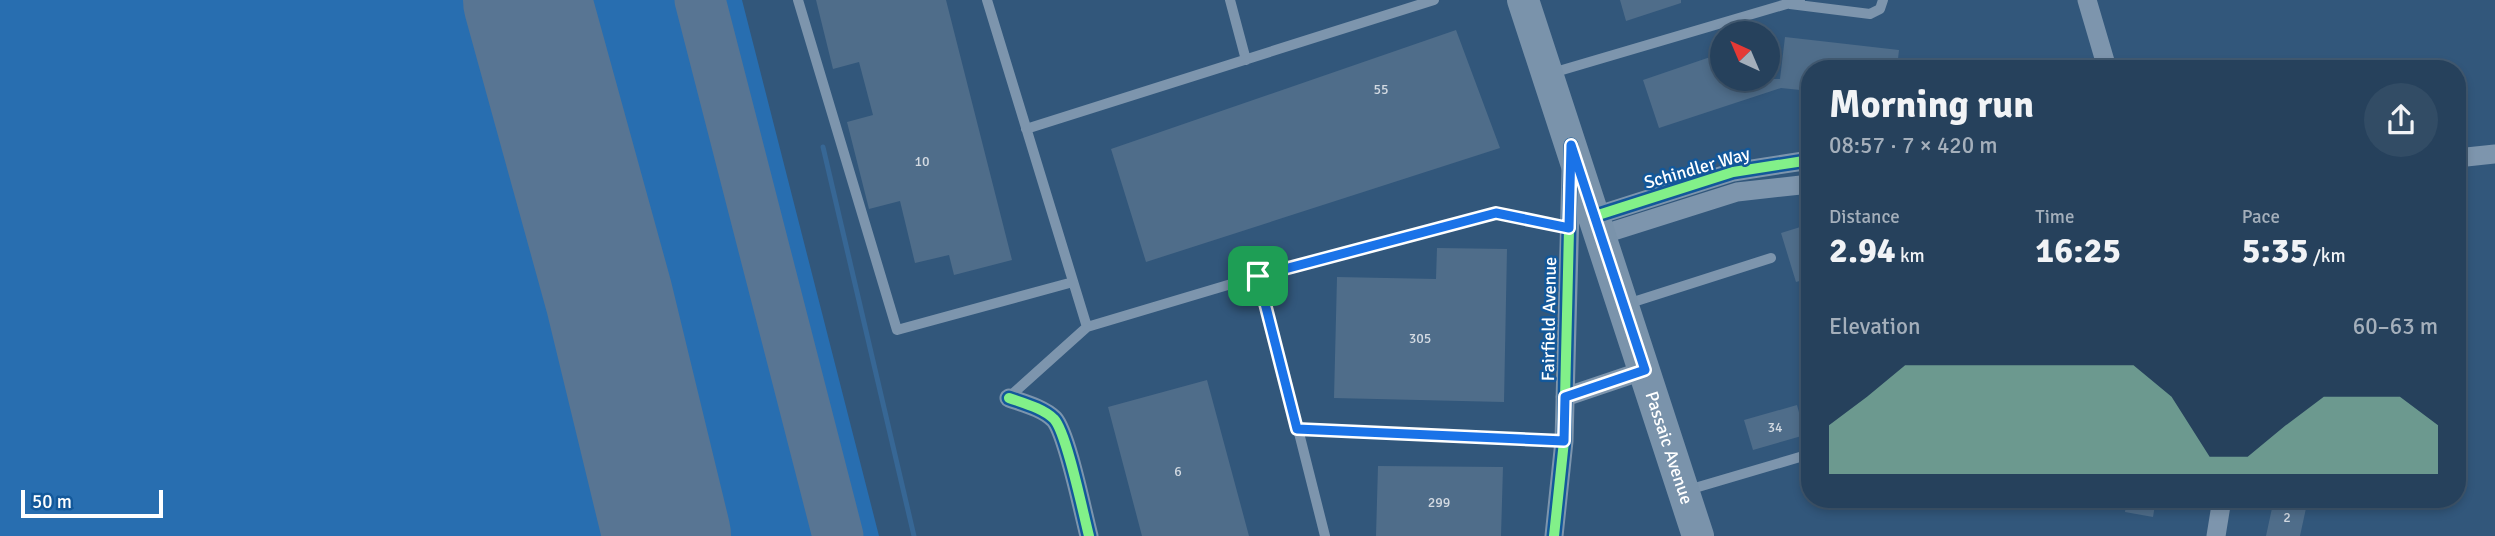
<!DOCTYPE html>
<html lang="en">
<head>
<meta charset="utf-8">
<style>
  :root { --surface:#26415c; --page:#324c65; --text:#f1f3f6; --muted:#a4afbb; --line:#425a72; --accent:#8abfa5 }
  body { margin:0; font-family:Signika,sans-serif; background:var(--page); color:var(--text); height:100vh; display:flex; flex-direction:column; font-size:26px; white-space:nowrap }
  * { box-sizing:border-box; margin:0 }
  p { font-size:23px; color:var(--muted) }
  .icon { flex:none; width:38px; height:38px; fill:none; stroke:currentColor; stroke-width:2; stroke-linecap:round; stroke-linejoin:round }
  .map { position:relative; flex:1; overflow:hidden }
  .panel { position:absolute; left:1801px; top:60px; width:665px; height:448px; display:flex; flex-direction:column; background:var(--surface); border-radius:28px; box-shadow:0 4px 10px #0003,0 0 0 2px var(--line) }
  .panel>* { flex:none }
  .needle { width:46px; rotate:316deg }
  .fabs { position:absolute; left:1710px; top:21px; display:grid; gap:14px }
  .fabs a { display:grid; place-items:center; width:70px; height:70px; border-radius:50%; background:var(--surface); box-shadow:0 4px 10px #0003,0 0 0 2px var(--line); font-size:35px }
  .scale { position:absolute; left:21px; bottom:18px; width:142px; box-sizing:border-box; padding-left:7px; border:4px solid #fff; border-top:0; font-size:19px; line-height:24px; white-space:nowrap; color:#fff; -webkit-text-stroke:5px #13589a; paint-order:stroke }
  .pin { position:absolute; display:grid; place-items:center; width:60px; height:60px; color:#fff; margin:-30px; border-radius:14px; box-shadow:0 4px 10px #0006 }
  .round { display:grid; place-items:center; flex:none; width:74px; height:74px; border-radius:37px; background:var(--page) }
  .summary { display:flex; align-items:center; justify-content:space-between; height:119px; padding:0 28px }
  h1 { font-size:38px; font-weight:700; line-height:52px }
  .metrics { display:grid; grid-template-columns:repeat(3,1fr); gap:10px; height:119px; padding:7px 28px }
  .metrics div { display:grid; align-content:center }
  .metrics b { font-size:35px; font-weight:700 }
  .metrics small { font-size:19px; font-weight:400 }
  .metrics p { font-size:19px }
  .chart { height:196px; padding:14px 28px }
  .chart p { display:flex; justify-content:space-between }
  .chart svg { width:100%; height:126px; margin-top:7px; fill:var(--accent); opacity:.7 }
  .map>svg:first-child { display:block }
</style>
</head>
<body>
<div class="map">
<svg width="2495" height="536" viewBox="0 0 2495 536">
  <rect width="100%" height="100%" fill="#32577b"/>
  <path fill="#286eb0" d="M0,0H484L622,536H0Z
    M559,0H683L820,536H696Z
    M718,0H742L879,536H855Z"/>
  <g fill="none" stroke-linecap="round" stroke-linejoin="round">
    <path stroke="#376795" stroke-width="5" d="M823,147L914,536"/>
    <path stroke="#587593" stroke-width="51" d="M700,0L838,536"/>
    <path stroke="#587593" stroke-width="128" d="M527,0L609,297L667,536"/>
  </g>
  <path fill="#4f6d8a" d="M816,0H946L1012,260L954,275L949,255L915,263L900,201L869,209L847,122L873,115L859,62L833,69Z
    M1620,0H1681V3L1626,21Z
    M1456,30L1500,148L1146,262L1111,149Z
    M1785,37L1899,50L1897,68H1810V91L1781,88L1659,128L1643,80L1722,53V79H1780Z
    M1810,224V278L1796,282L1781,233Z
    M1437,248L1507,249L1504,402L1334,398L1337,277L1436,279Z
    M1207,380L1249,536H1142L1108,407Z
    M1797,405L1805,435L1753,450L1744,420Z
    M1378,466L1503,467L1501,536H1376Z
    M2127,499H2156L2153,517L2125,512Z
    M2274,499H2308L2300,536H2266Z"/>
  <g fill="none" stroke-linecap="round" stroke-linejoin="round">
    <path stroke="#7d95ad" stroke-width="10" d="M798,0L897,330L1073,282
      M987,0L1087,327L1258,276L1496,213L1569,228
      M1230,0L1246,60
      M1790,4L1870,14L1880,9L1883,0
      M1552,73L1800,0
      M1026,129L1434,0
      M1258,276L1298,429
      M1627,304L1771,258
      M1009,397L1087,327
      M1688,490L1810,454
      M1325,536L1298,429L1564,441"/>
    <path stroke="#7d95ad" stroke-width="19" d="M2087,0L2107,68
      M2457,158L2495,154
      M1595,216L1733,172L1810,160
      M1601,235L1737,192L1810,184
      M1565,397L1645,370
      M1009,398C1023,403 1043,408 1054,419C1067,433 1083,513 1089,536
      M1554,536L1564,441L1571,170
      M2216,536L2222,499"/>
    <path stroke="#7a93ab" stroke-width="32" id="s1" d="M1523,0L1698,536"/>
    <defs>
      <path id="cycleway" d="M1595,216L1733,172L1810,160
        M1009,398C1023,403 1043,408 1054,419C1067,433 1083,513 1089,536
        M1554,536L1564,441L1571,145"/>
    </defs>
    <use href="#cycleway" stroke="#13589a" stroke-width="15"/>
    <use href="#cycleway" stroke="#82f089" stroke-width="10"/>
  </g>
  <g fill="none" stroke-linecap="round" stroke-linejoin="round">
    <defs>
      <path id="route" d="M1571,145L1645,370L1565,397L1564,441L1297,429L1258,276L1496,213L1569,228Z"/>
    </defs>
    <use href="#route" stroke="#fff" stroke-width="14"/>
    <use href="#route" stroke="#1a73e8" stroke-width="9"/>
  </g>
  <g text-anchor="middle" stroke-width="5" stroke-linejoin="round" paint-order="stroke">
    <g font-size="14" fill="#d3dae2">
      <text x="1381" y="94">55</text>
      <text x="922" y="166">10</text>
      <text x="1420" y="343">305</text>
      <text x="1775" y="432">34</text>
      <text x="1178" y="476">6</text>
      <text x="1439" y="507">299</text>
      <text x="2287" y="522">2</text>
    </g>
    <g font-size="18" fill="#fff" stroke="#13589a">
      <text transform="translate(1697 168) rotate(-16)" y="6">Schindler Way</text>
      <text transform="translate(1549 319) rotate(-89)" y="6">Fairfield Avenue</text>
      <text dy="6" stroke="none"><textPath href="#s1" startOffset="471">Passaic Avenue</textPath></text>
    </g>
  </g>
</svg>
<div class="fabs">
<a><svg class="needle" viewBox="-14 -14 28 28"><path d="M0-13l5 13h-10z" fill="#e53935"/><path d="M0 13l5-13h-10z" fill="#a4afbb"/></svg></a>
</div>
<div class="scale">50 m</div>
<div class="pin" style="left:1258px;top:276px;background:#1e9e55"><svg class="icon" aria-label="arrive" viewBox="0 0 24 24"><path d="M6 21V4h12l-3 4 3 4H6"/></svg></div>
<section class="panel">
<div class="summary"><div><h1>Morning run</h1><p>08:57 · 7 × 420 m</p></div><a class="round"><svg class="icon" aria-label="share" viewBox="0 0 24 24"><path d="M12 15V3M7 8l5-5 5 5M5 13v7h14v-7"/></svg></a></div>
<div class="metrics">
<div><p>Distance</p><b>2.94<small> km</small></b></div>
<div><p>Time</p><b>16:25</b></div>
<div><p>Pace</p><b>5:35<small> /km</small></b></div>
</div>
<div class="chart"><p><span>Elevation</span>60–63 m</p>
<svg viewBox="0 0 160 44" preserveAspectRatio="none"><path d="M0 44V27L10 17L20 6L30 6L40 6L50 6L60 6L70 6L80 6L90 17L100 38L110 38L120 27L130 17L140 17L150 17L160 27V44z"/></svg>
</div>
</section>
</div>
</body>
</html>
